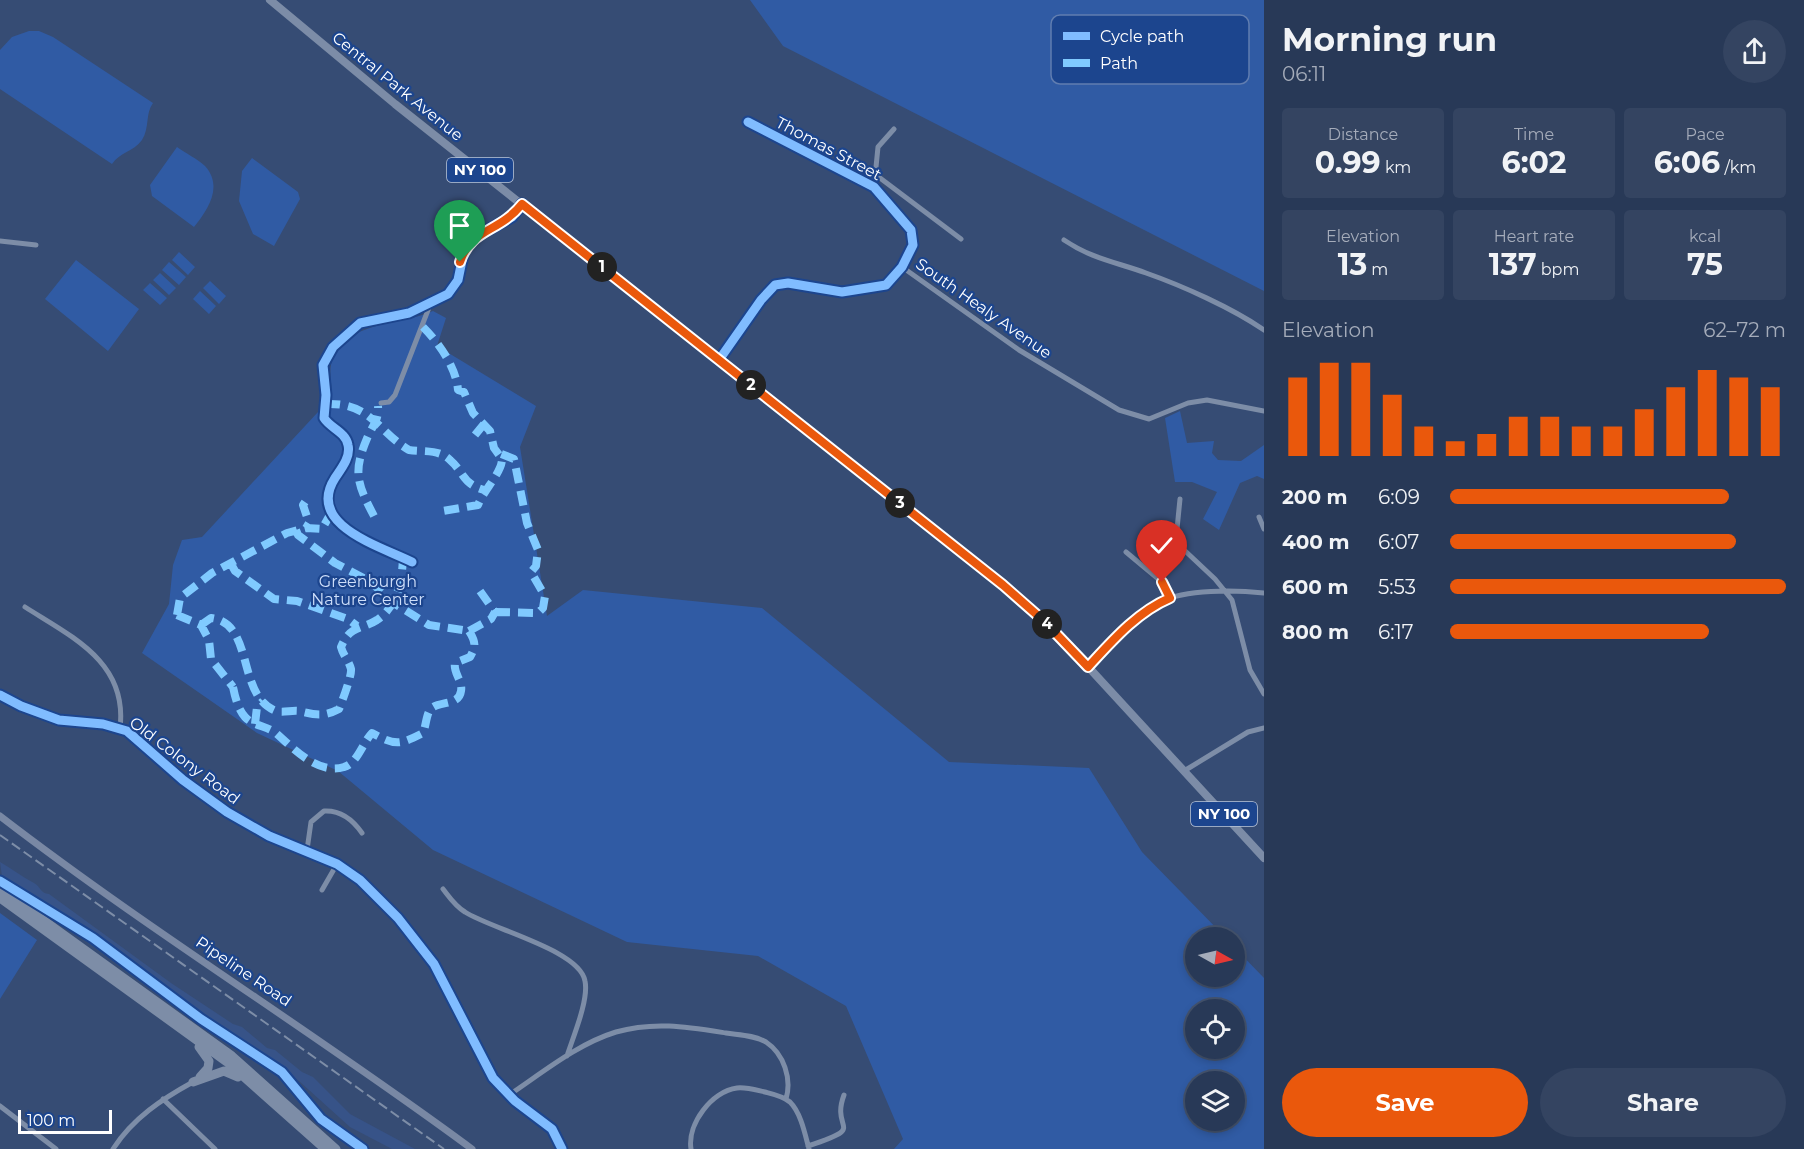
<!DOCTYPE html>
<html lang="en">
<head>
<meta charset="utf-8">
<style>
  :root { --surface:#283957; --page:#344461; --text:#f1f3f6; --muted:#a5acba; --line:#44536d; --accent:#ea580c }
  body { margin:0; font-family:Montserrat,sans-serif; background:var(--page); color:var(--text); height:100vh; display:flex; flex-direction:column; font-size:22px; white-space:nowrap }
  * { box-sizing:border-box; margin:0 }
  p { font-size:20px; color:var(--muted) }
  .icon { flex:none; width:33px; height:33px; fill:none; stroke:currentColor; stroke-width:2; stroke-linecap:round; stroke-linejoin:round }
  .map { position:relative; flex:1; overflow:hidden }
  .panel { display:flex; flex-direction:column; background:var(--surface); width:540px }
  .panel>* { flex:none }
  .needle { width:39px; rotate:98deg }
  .tools { position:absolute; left:1185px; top:927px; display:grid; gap:12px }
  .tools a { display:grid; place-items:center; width:60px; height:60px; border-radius:50%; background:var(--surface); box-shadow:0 3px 9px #0003,0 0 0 2px var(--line); font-size:30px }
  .scale { position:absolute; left:18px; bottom:15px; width:94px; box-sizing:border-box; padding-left:6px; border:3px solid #fff; border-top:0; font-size:16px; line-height:21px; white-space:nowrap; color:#fff; -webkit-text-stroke:4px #1c458e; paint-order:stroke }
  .pin { position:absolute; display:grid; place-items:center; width:51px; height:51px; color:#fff; margin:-62px -26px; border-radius:50% 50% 50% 0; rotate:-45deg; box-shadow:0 0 6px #0007 }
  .pin .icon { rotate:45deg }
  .km { position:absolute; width:30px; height:30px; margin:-15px; border-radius:50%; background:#222; color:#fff; font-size:16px; line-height:30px; text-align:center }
  .round { display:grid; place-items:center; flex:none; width:63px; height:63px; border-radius:32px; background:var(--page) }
  .summary { display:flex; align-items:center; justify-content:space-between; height:102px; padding:0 18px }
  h1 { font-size:33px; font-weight:700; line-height:45px }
  .metrics { display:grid; grid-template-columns:repeat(3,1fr); gap:9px; height:102px; padding:6px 18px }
  .metrics div { display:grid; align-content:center; border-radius:6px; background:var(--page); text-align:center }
  .metrics b { font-size:30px; font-weight:700 }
  .metrics small { font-size:16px; font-weight:400 }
  .metrics p { font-size:16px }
  .chart { height:168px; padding:12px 18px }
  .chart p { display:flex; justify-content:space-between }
  .chart svg { width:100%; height:108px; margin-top:6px; stroke:var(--accent); stroke-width:6 }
  .action { display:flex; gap:12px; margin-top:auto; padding:12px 18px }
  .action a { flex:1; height:69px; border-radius:36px; background:var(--accent); color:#fff; font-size:24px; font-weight:700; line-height:69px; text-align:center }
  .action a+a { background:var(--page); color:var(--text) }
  ul { padding:0 18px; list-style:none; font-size:20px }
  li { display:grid; grid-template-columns:96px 72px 1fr; align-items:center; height:45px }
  li i { height:15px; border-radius:8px; background:var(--accent) }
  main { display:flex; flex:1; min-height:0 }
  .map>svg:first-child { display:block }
</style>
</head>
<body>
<main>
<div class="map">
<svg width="1264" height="1149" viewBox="0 0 1264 1149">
  <rect width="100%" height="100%" fill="#364c74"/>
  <path fill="#305ba4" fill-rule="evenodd" d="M750,0H1264V291L783,46Z
    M29,31H39L53,37L153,103C145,114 150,127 142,140C133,152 120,152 112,164L0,89V50L12,37Z
    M177,147C185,153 198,159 205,166C224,187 207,211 194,227L152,196L150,185Z
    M252,158L298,192L300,199L274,246L253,234L239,201L242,171Z
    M179,252L195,267L188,275L172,260Z
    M76,260L139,309L108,351L45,299Z
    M169,262L186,277L179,285L162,270Z
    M160,273L176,288L169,295L153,280Z
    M210,281L226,296L219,304L203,288Z
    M150,283L167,298L160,305L143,290Z
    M200,291L216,306L209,314L193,299Z
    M433,311L446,318L437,346L536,406L520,447L547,616L583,590L762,608L949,762L1089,768L1142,852L1225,937L1196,938V976H1234L1235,948L1264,978V1149H894L903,1139L846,1006L758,956L627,942L433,850L338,771L257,733L142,653L169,604L173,565L182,540L202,537L331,398C333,386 328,373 332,361C347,320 400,326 433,311ZM1196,1010H1234V1048H1196ZM1196,1082H1234V1120H1196Z
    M1180,411L1187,443L1214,441L1212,453L1218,460L1241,461L1264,445V479L1257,476L1240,483L1219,530L1203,519L1217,492L1192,482H1175L1165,418Z
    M0,913L37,940L0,999Z"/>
  <path fill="#375388" d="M0,862C11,868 22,877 34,883C41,887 40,893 49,894L171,983L233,1024L242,1027L267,1048L275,1050L302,1072L313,1077L350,1114L415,1149H392L350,1127L299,1081L259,1051L220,1027L176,993L133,966L120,953L2,877Z"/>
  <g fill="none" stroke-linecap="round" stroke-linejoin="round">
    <path stroke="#7d8da7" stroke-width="5" d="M876,175L961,239
      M874,187L878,147L894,129
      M1064,240C1092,259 1116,262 1146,273C1183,286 1232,308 1264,330
      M0,241L36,245
      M902,267L1019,350L1119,410L1149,419L1188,403L1207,400L1264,411
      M719,360L761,300L775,285L788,283L842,292L886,285L902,267L913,245L911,230L874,187L748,122
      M381,403L389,402L395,395L430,305
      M1180,499L1177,529L1182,548L1215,579L1232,600L1250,670L1264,694
      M1259,517L1264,529
      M1126,552L1162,582L1170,598
      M412,562C380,546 305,525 335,478C341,469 351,457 348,445C346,432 330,428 324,418L326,395L323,365L333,347L360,323L409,313L448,294L458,280L465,246L473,238L512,217L522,204
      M25,607C72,637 128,662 120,728
      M1088,667C1109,644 1132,616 1160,602C1186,589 1235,590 1264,593
      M0,695L21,706L59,720L103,724L127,731L183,780L227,812L269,836L337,864L360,880L398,918L434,964L493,1078L515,1101L552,1129L562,1149
      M1184,771L1248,732L1264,728
      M307,850L311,822L324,811C341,810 353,820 362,833
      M443,889C450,898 455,906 465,912C491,929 580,950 585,981C589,1000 573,1037 567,1056
      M322,890L337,864
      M509,1095C542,1073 577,1044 616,1032C654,1021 688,1027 726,1033C739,1035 754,1035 766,1042C784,1054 792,1079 786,1099
      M163,1099L215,1149
      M0,1106L56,1149
      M808,1146C869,1126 830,1132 844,1095
      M113,1149C133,1118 162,1099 193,1082
      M691,1149C687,1124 712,1091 737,1088C746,1087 756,1090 765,1092C773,1094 783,1096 790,1102C801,1113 805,1134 809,1149"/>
    <path stroke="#7988a4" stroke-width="7" d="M0,816C152,933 317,1034 472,1149"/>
    <path stroke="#7c8ca7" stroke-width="8" d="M270,0L395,104L1017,597L1069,646L1264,858"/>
    <path stroke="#7d8da7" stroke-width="9" d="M0,889L232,1056L336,1149
      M0,898L227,1062L325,1149
      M199,1047L209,1061L208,1068L200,1077
      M193,1082L224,1071L238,1077"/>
    <path stroke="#7d8da7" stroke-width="2" stroke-dasharray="10 4.5" stroke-linecap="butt" d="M0,835L444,1149"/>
    <path stroke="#80caff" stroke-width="8" stroke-dasharray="15 8" stroke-linecap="butt" d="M423,327C439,343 456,367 458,390L464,392L473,413L490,431L494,448L502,459C502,472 484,490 478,505L443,511
      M325,404C371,402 377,431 409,450C423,452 439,449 450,460C465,473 461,483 484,490
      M475,435L484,424
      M305,502L303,505L309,523L306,528
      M374,516C356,482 353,471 368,436C373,425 379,420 378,406
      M296,530L298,535L335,563L371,582L392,602L429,625L469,631
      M231,564L235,571L274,599L297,601L348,619L357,626
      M480,591L495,612
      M495,612L538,613L543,608L545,596L531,572L536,566L538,550L527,523L514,459L499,453
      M177,615L180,598L212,573L287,533L306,528L322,529L331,513
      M177,615L201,625L209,640L211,659L233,687
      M201,625L211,618C255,623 236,696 276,711C283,713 292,710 299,711C315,715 324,717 339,709C342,702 352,675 351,669C349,661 343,655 341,647C350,625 361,630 377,620C398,606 402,580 403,558
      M469,631L491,619L495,612
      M233,687C235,697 238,709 245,717C253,726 268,726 277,734C294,749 318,775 344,767C357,764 363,742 372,733C396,746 399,745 423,733C426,726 426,716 430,710C437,700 459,707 461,691C463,681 453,673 455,663L470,657C476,646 476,642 469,631
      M255,724L257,707L263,701"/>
    <defs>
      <path id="cycleway" d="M719,360L761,300L775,285L788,283L842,292L886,285L902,267L913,245L911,230L874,187L748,122
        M412,562C380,546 305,525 335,478C341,469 351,457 348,445C346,432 330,428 324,418L326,395L323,365L333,347L360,323L409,313L448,294L458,280L465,246L473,238L512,217L522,204
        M0,695L21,706L59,720L103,724L127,731L183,780L227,812L269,836L337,864L360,880L398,918L434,964L493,1078L515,1101L552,1129L562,1149
        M0,881L93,938L201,1019L282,1072L321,1119L363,1149"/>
    </defs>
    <use href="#cycleway" stroke="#1c458e" stroke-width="13"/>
    <use href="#cycleway" stroke="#80bcff" stroke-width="9"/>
  </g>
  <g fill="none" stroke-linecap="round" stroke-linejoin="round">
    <defs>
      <path id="route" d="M460,262C471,228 499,233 522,204L1003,585L1044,621L1088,667C1112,641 1137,612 1170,598L1162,582"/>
    </defs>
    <use href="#route" stroke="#fff" stroke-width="12"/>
    <use href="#route" stroke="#ea580c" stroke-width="8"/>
  </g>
  <g text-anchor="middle" stroke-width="4.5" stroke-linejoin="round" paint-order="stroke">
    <g fill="#1c458e" stroke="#bbc7dd" stroke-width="1.5">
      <rect x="447" y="158" width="66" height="24" rx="4.5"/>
      <rect x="1191" y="802" width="66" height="24" rx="4.5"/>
    </g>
    <g font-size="15" font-weight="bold" fill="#fff">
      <text x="480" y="175">NY 100</text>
      <text x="1224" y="819">NY 100</text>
    </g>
    <g font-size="16" fill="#fff" stroke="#1c458e">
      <text transform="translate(398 86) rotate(39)" y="6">Central Park Avenue</text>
      <text transform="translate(829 148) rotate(28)" y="6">Thomas Street</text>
      <text transform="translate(984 308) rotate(35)" y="6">South Healy Avenue</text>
      <text transform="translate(185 760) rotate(37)" y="6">Old Colony Road</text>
      <text transform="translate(244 971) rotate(34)" y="6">Pipeline Road</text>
    </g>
    <g font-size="16" fill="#cfdffa" stroke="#1c458e">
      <text x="368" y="587">Greenburgh<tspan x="368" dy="18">Nature Center</tspan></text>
    </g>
  </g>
  <rect x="1051" y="15" width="198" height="69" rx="9" fill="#1c458e" stroke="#607db0" stroke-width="1.5"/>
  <rect x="1063" y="32" width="27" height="8" fill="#80bcff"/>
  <rect x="1063" y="59" width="27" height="8" fill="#80caff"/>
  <g font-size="16" fill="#fff">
    <text x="1100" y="42">Cycle path</text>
    <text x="1100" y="69">Path</text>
  </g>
</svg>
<div class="tools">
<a><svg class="needle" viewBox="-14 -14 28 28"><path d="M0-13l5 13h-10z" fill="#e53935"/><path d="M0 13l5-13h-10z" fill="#a5acba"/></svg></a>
<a><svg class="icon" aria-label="locate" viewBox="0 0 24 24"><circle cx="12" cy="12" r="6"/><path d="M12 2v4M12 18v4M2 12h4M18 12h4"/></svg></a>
<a><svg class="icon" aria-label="layers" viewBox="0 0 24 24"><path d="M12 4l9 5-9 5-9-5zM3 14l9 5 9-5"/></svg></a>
</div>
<div class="scale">100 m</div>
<div class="pin" style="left:460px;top:262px;background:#1e9e55"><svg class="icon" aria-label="arrive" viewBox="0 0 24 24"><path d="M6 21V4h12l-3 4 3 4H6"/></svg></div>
<div class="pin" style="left:1162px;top:582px;background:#d93025"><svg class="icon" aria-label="check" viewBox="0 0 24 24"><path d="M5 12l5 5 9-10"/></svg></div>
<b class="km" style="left:602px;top:267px">1</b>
<b class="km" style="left:751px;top:385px">2</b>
<b class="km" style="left:900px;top:503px">3</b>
<b class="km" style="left:1047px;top:624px">4</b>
</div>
<section class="panel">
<div class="summary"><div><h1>Morning run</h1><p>06:11</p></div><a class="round"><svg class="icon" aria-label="share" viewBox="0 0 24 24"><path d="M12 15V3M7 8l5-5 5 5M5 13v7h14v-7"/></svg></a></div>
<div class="metrics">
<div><p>Distance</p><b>0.99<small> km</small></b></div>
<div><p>Time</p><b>6:02</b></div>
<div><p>Pace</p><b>6:06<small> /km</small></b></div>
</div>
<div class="metrics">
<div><p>Elevation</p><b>13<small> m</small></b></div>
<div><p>Heart rate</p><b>137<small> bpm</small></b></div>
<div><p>kcal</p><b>75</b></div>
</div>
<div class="chart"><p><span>Elevation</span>62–72 m</p>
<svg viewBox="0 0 160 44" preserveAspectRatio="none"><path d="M5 44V12M15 44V6M25 44V6M35 44V19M45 44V32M55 44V38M65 44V35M75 44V28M85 44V28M95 44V32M105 44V32M115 44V25M125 44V16M135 44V9M145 44V12M155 44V16"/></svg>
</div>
<ul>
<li><b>200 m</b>6:09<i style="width:83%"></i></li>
<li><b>400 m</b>6:07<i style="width:85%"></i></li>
<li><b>600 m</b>5:53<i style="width:100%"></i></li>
<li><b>800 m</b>6:17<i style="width:77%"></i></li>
</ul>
<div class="action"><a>Save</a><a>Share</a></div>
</section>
</main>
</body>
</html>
